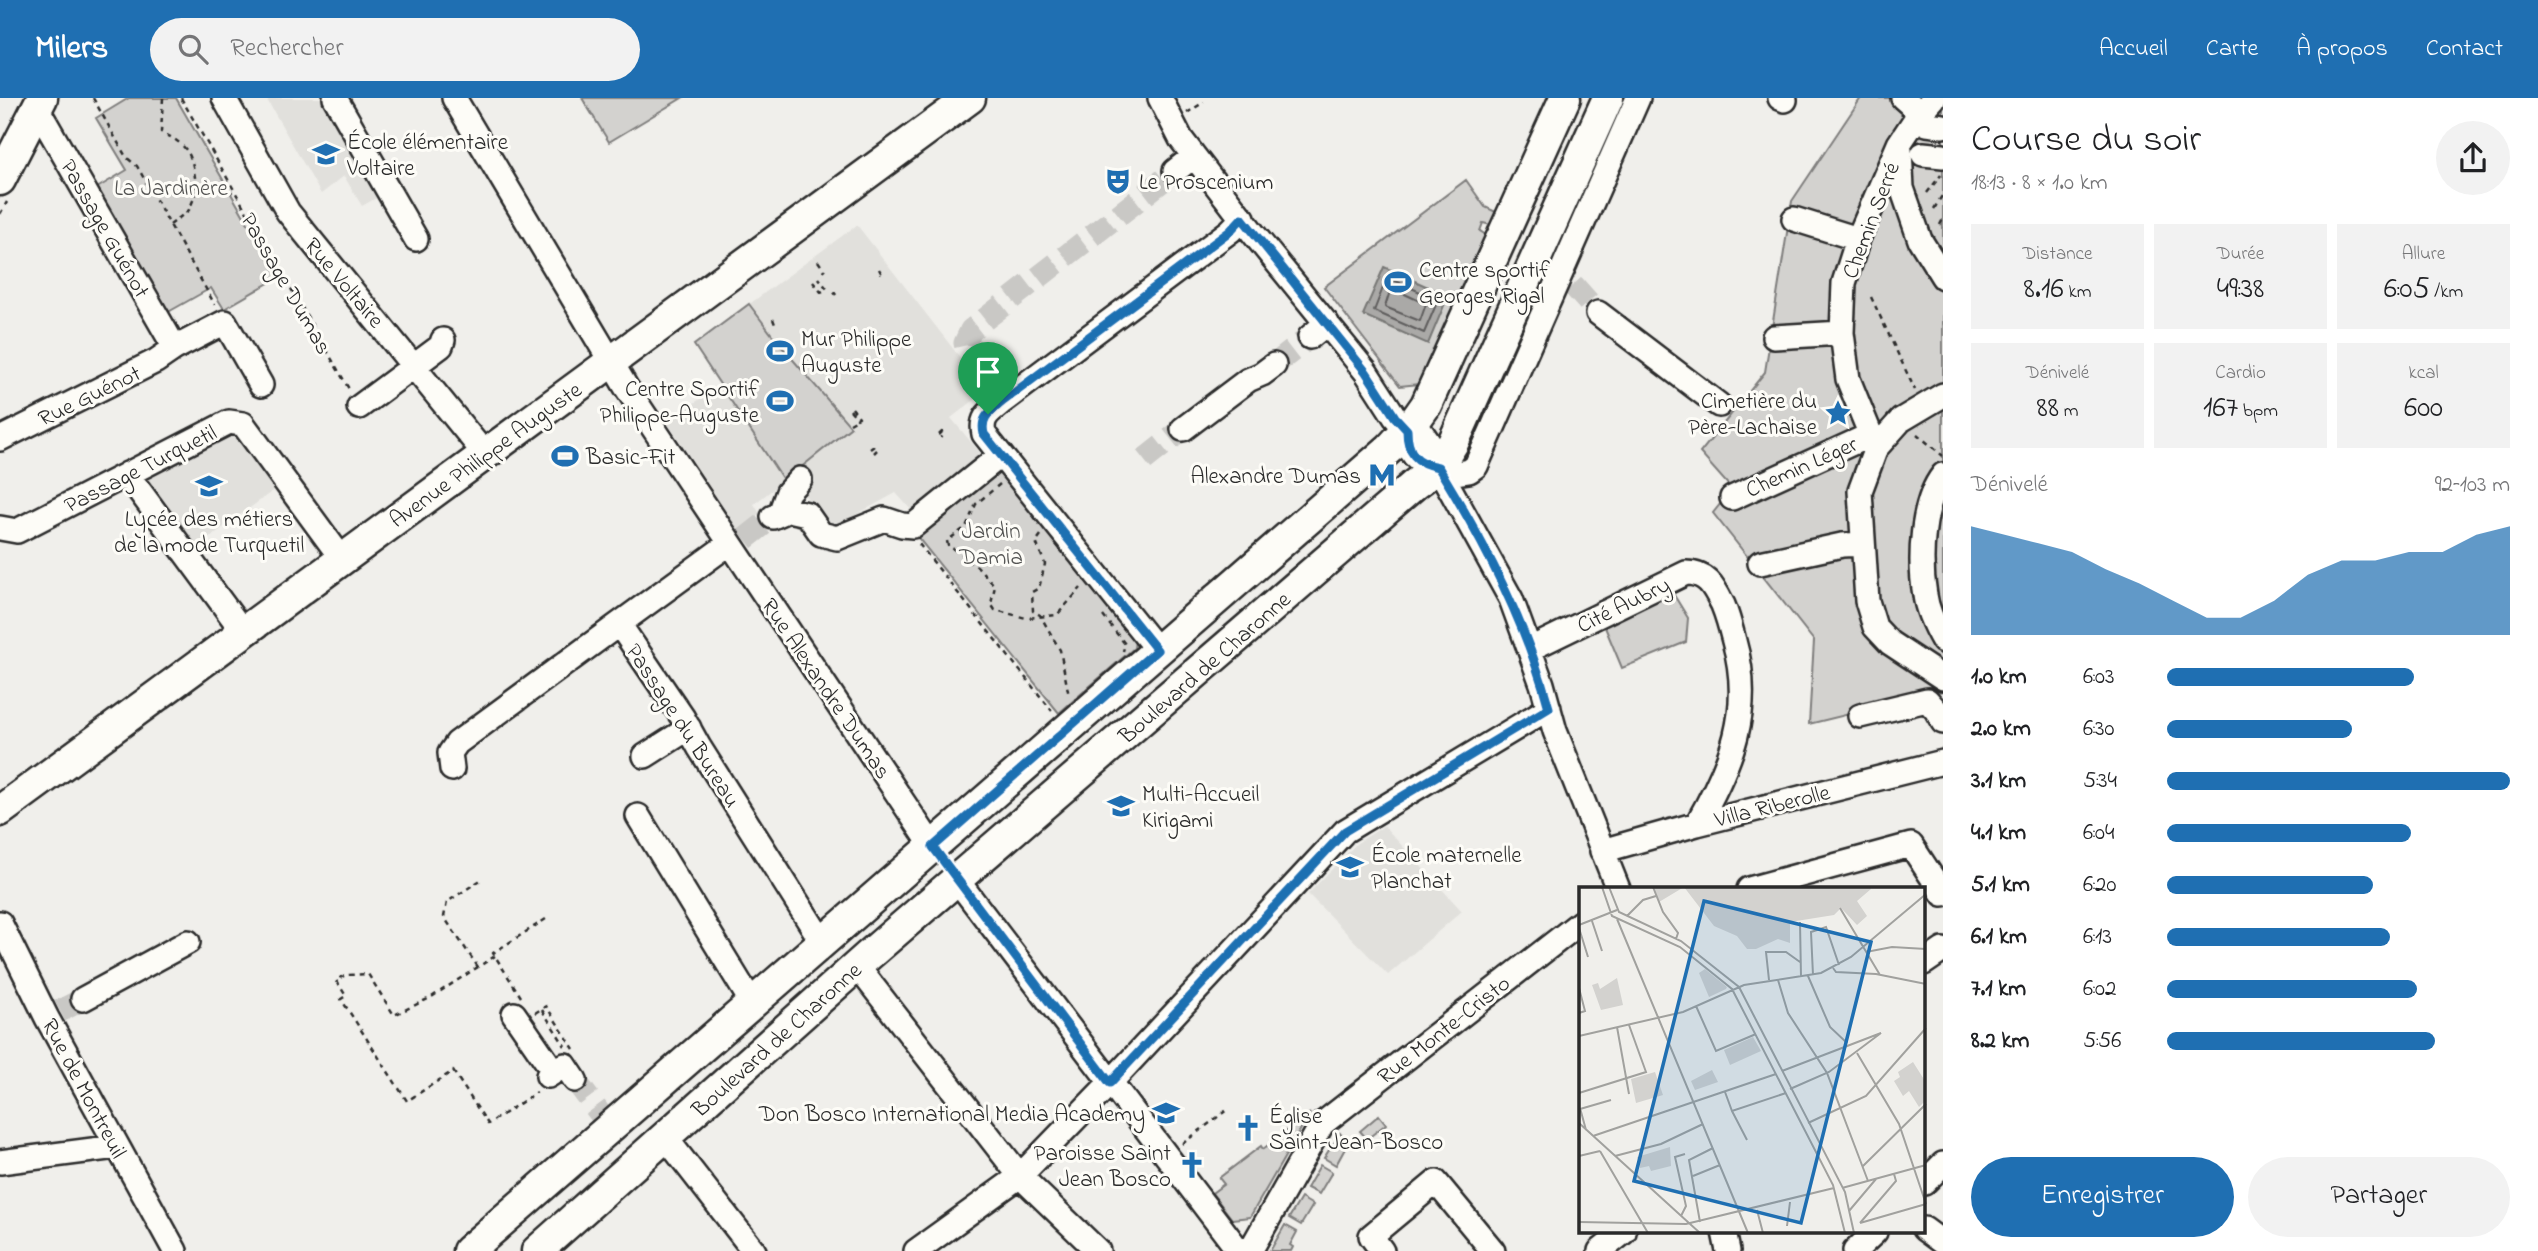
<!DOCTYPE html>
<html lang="fr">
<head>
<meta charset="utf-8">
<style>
  :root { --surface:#fff; --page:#f2f2f2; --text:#202124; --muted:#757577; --accent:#1f6fb2 }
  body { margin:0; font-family:"Indie Flower",sans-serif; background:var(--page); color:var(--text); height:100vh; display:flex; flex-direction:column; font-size:26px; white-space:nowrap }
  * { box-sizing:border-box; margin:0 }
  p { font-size:23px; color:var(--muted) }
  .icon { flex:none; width:38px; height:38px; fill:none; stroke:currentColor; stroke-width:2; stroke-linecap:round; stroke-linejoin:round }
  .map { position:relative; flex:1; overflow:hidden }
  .details { display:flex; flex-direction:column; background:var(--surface); width:595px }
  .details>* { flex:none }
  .pin { position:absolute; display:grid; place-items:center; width:60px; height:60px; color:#fff; margin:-72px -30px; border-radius:50% 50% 50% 0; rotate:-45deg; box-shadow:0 0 7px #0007 }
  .pin .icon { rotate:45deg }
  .round { display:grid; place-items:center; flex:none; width:74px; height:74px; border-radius:37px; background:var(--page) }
  .overview { display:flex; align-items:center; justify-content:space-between; height:119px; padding:0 28px }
  h1 { font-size:38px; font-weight:600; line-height:52px }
  .metrics { display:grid; grid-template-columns:repeat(3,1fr); gap:10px; height:119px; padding:7px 28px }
  .metrics div { display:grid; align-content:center; border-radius:0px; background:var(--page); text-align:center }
  .metrics b { font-size:30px; font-weight:600 }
  .metrics small { font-size:19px; font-weight:400 }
  .metrics p { font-size:19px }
  .chart { height:196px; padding:14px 28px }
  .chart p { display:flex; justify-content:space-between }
  .chart svg { width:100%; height:126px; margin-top:7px; fill:var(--accent); opacity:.7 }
  .primary-button { display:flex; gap:14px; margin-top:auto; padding:14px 28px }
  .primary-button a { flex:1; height:80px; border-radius:42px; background:var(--accent); color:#fff; font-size:28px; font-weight:600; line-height:80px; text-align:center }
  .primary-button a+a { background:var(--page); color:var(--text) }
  ul { padding:0 28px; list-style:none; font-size:23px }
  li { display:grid; grid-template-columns:112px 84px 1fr; align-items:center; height:52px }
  li i { height:18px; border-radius:9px; background:var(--accent) }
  header { display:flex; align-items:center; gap:42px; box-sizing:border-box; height:98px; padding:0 35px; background:var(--accent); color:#fff }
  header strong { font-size:33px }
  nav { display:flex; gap:38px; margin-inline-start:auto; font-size:24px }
  .search { width:490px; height:63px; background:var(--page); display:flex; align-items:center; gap:18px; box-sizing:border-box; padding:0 24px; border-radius:38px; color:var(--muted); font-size:26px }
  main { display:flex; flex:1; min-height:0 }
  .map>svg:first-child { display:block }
</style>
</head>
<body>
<header>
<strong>Milers</strong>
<div class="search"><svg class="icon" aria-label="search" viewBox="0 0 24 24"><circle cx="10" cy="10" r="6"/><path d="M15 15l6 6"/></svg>Rechercher</div>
<nav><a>Accueil</a><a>Carte</a><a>À propos</a><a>Contact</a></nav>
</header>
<main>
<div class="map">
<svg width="1943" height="1153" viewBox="0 0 1943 1153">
  <rect width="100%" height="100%" fill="#f0efeb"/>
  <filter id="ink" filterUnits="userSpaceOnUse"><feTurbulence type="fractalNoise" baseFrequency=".0143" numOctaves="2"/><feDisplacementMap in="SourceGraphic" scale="14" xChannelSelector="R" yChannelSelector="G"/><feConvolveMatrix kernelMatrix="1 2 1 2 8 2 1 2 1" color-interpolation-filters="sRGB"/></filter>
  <g filter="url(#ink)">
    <path fill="#e1e0dc" d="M266,0H321L378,99L362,108L344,78L321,96Z
      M857,127L986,293L951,320L986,362L913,414L896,395L837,427L826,424L799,390L794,375L754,406L760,416L739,433L667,324L720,287L694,247Z
      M231,333L238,335L260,365L256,367L274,392L194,451L145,384L146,377Z
      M1384,728L1462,813L1388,877L1308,796L1357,745Z"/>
    <path fill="#d3d2cf" stroke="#7f7e7d" stroke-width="2" d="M129,0H176L279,179L224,211L211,190L163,217L92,93L127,72L96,20Z
      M582,0H682L609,44Z
      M1861,0H1943V593L1809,626L1814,543L1713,415L1732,391L1700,355L1765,274L1792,103Z
      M1466,82L1485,109L1496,114L1491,127L1483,125L1480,133L1486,137L1419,286L1400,288L1324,189Z
      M749,206L776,242L851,329L784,383L694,247Z
      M994,373L1002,374L1135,542L1134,550L1059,615L915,436Z
      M1669,489L1688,520L1686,544L1622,570L1602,522Z
      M1310,1015L1250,1119L1232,1121L1212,1095L1224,1086L1219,1080L1261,1048L1263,1051Z
      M1379,1017L1386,1026L1367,1041L1360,1033Z
      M1340,1035L1348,1045L1336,1067L1324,1060Z
      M1320,1067L1332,1074L1319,1096L1307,1090Z
      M1301,1100L1313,1107L1301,1127L1289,1120Z
      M1285,1127L1297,1134L1290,1147L1293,1149L1291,1153H1270Z"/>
    <path fill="#aaa9a7" stroke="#777775" stroke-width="2" d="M1384,169L1448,198L1428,246L1363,217Z"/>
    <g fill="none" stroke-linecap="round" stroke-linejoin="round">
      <path stroke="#5e5d5d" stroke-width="2" d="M1389,180L1438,202L1424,235L1374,213L1386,182Z
        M1394,191L1426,206L1420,223L1385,209L1390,193Z"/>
      <path stroke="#c9c8c5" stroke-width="23" stroke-dasharray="23 11" stroke-linecap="butt" d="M1573,187L1598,215
        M1274,267L1310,239
        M1002,304L968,258L965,245L971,232L1175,73
        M1144,362L1183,331
        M745,441L773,419
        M60,913L83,901
        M575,982L601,1017"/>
      <defs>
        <path id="minor" d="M224,0L288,114L484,355
          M335,0L416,141
          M454,0L626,289L933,749
          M1160,0L1181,41L1253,135L1366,274L1395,319L1407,332C1407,355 1416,365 1438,369
          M1780,0L1785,2
          M1903,0L1920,15
          M37,10L175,250
          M1917,19L1927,26L1943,28
          M1900,52L1902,90L1920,142L1943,179
          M1923,56L1943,58
          M1175,73L1194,58
          M1794,121L1858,141
          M1598,215L1719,307
          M1310,239L1327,225
          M1774,239L1842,235
          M1943,297L1901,322L1876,350L1860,393L1867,503L1875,529L1890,545L1943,580
          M359,309L441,248L443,242
          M1183,331L1248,282L1262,276L1274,267
          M1407,332H1420L1436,355L1438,369L1511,501L1542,586L1555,633L1618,791
          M0,341L156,263L175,250L225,224L261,287
          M1876,350L1848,281L1842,235L1844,185L1858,141L1899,46L1917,19L1934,0
          M127,376L244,535
          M1443,377L1469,373L1476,368L1638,0
          M1943,377C1921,405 1919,463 1925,497C1927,513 1935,529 1943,543
          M1732,400L1870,337
          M781,413L788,394L800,381
          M773,419L789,412L807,416L821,436L837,440L884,421L902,427L913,428L1001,357
          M0,430L17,433L229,324L243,326L342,461
          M730,445L619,526L683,620L699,649L823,845
          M1760,465L1842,447L1863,446
          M1530,551L1686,475C1708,475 1714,489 1723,507C1728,519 1731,531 1734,543C1754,613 1731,666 1697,726
          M1157,552L984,336C980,319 990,314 1002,304L1230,133L1243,120
          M1860,618L1927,602L1936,612L1943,624
          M645,658L689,630
          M452,671L450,655L457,645L619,526
          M638,718L746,895
          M1602,753L1697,726L1943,664
          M957,782L1239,1153
          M1749,791L1911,747L1943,796
          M0,825L47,920L175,1153
          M1924,865L1943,852
          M857,868L1020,1078L1098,1153
          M83,901L188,844
          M514,916L554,974
          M548,978L565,967L575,982
          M666,1040L754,1153
          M0,1064L116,1049
          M1924,1085L1943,1066
          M1924,1131L1943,1145
          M1724,1134L1728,1153
          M916,1153L1020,1078L1110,985L1345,733L1549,610
          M1250,1153L1322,1026L1581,824
          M1382,1153L1371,1138L1436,1084L1493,1153
          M1600,1153L1624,1134
          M1855,1153L1875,1134"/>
        <path id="major" d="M0,82L42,0
          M0,713L970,0
          M468,1153L1390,350L1414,324L1426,307L1565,0
          M537,1153L869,857L1415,386L1438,369L1453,345L1608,0"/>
      </defs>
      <use href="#minor" stroke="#2b2b2b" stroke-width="28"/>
      <use href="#major" stroke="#2b2b2b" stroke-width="35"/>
      <path stroke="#2b2b2b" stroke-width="2.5" stroke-dasharray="5 5" stroke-linecap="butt" d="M93,0L126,59L137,68L215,207
        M163,0L161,34C193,49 192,60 197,93
        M181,0L349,291
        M1187,15L1204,4
        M1927,95L1941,77
        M1934,111L1943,96
        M0,116L7,104
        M170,127L189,112L197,93L233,94
        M1940,127L1943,121
        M818,163L825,173
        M879,171L883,178
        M813,184L821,194L827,191L819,180
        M834,194L836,197
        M1871,199L1915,292
        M773,221L776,229
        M964,271L959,275L962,278L966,274
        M850,312L857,320L859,319L852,310
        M850,325L857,321
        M1917,336L1943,358
        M939,337L942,334L944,337L941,340
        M870,351L874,348L877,352L874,355
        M1000,386L976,406L966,429L947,443L948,448L968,459L969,464L977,468L995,488L991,506L995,512L1026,520L1057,517L1081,490
        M1041,437L1036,444L1045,466L1039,490L1032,494L1033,513L1040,517L1060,552L1069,598
        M919,446L1052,613
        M1103,518L1125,546L1123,553
        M495,858L430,900L394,917L368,876L346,877L336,882L346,898L341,901L407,1003L453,973L488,1026L537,994
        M478,869L444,819L447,804L482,781
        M521,899L493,855L546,821
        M542,912L565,948
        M535,915L546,908L574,951
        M1182,1046L1227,1012"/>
      <use href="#minor" stroke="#fdfcf7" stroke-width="23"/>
      <use href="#major" stroke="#fdfcf7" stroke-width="30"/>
    </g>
  </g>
  <g fill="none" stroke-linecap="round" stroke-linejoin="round" filter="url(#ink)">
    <defs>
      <path id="route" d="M1242,120L1366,274L1395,319L1407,332C1407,355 1416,365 1438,369L1440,372C1485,446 1526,525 1549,610L1345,733L1110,985L933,749L1157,552L984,336C980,319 990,314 1002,304L1230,133Z"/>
    </defs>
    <use href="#route" stroke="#fff" stroke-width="14"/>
    <use href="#route" stroke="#1f6fb2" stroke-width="9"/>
  </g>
  <defs>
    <symbol id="school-bare" viewBox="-9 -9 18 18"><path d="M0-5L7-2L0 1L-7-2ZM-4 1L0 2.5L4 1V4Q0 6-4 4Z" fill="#1f6fb2" stroke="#fdfcf7" stroke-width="2.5" paint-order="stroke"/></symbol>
    <symbol id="theatre-bare" viewBox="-9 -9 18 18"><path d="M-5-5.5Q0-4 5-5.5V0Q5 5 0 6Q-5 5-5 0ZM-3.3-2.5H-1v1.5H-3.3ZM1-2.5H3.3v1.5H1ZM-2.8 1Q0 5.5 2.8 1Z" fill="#1f6fb2" stroke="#fdfcf7" stroke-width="2.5" paint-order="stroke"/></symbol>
    <symbol id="stadium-bare" viewBox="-9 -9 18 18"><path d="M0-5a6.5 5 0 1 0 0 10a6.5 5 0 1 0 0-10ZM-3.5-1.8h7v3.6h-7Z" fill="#1f6fb2" stroke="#fdfcf7" stroke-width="2.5" paint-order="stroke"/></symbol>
    <symbol id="sight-bare" viewBox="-9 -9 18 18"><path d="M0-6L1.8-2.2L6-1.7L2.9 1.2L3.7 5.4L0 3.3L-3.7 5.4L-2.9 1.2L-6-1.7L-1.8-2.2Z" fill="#1f6fb2" stroke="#fdfcf7" stroke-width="2.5" paint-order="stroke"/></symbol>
    <symbol id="metro-bare" viewBox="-9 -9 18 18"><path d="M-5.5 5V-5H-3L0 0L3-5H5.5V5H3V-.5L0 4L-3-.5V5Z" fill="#1f6fb2" stroke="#fdfcf7" stroke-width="2.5" paint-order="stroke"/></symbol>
    <symbol id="university-bare" viewBox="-9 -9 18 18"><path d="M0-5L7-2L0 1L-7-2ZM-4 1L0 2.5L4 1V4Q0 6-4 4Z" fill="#1f6fb2" stroke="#fdfcf7" stroke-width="2.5" paint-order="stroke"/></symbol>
    <symbol id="church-bare" viewBox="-9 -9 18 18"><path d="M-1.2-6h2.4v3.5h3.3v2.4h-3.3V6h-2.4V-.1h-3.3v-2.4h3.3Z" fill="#1f6fb2" stroke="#fdfcf7" stroke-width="2.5" paint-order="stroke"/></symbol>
  </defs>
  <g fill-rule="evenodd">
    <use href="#school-bare" x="307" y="37" width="38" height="38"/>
    <use href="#theatre-bare" x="1099" y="64" width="38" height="38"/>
    <use href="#stadium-bare" x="1379" y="165" width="38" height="38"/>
    <use href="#stadium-bare" x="761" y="234" width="38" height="38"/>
    <use href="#stadium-bare" x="761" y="284" width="38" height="38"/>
    <use href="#sight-bare" x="1819" y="296" width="38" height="38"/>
    <use href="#stadium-bare" x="546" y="339" width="38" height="38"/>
    <use href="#metro-bare" x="1363" y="358" width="38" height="38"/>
    <use href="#school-bare" x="190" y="369" width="38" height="38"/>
    <use href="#school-bare" x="1102" y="689" width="38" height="38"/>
    <use href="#school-bare" x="1331" y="750" width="38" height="38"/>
    <use href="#university-bare" x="1147" y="996" width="38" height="38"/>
    <use href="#church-bare" x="1229" y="1011" width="38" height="38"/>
    <use href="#church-bare" x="1173" y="1048" width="38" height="38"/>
  </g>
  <g text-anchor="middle" stroke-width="6" stroke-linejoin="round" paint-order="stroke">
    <g font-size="23" fill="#2b2b2b" stroke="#fdfcf7" text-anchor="start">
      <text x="347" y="51">École élémentaire<tspan x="347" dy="26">Voltaire</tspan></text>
      <text x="1139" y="91">Le Proscenium</text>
      <text x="1419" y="179">Centre sportif<tspan x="1419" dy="26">Georges Rigal</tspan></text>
      <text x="801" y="248">Mur Philippe<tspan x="801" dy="26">Auguste</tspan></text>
      <text x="759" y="298" text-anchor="end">Centre Sportif<tspan x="759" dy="26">Philippe-Auguste</tspan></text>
      <text x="1817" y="310" text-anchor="end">Cimetière du<tspan x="1817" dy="26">Père-Lachaise</tspan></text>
      <text x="586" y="366">Basic-Fit</text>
      <text x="1361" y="385" text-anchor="end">Alexandre Dumas</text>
      <text x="209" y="428" text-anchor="middle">Lycée des métiers<tspan x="209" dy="26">de la mode Turquetil</tspan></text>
      <text x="1142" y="703">Multi-Accueil<tspan x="1142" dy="26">Kirigami</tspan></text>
      <text x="1371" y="764">École maternelle<tspan x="1371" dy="26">Planchat</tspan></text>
      <text x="1145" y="1023" text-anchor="end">Don Bosco International Media Academy</text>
      <text x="1269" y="1025">Église<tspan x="1269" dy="26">Saint-Jean-Bosco</tspan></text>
      <text x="1171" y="1062" text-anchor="end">Paroisse Saint<tspan x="1171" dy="26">Jean Bosco</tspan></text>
    </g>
    <g font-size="23" fill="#555554" stroke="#fdfcf7">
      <text x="171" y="97">La Jardinère</text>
      <text x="991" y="440">Jardin<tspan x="991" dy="26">Damia</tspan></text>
    </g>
    <g font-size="23" fill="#2b2b2b" stroke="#fdfcf7">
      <text transform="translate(1870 122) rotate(-69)" y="8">Chemin Serré</text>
      <text transform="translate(106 130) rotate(60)" y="8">Passage Guénot</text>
      <text transform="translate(345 184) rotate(50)" y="8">Rue Voltaire</text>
      <text transform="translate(287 185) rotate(60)" y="8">Passage Dumas</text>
      <text transform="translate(89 297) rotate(-26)" y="8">Rue Guénot</text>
      <text transform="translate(485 356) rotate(-36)" y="8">Avenue Philippe Auguste</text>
      <text transform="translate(1801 368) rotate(-24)" y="8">Chemin Léger</text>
      <text transform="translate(140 370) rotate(-27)" y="8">Passage Turquetil</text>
      <text transform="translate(1623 506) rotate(-26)" y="8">Cité Aubry</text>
      <text transform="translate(1204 569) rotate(-41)" y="8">Boulevard de Charonne</text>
      <text transform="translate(827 590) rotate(56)" y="8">Rue Alexandre Dumas</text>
      <text transform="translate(684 627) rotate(57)" y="8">Passage du Bureau</text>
      <text transform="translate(1772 707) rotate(-14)" y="8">Villa Riberolle</text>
      <text transform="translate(1443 931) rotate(-38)" y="8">Rue Monte-Cristo</text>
      <text transform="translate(776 941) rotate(-42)" y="8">Boulevard de Charonne</text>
      <text transform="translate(85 990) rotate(62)" y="8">Rue de Montreuil</text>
    </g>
  </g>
  <g transform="translate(1579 789)">
    <rect width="346" height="346" fill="#f0efeb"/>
    <path d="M75,0H291L292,2L278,14L288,29L278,38L262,21L255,28L211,35V56L199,52L177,62H168L158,49L135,39L105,0L80,15ZM126,82L148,100L147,102L130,110L120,86ZM38,91L44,118L22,123L13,98L19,96L21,102ZM174,150L182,164L151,178L145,163ZM334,175L346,194V214L340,220L330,204L324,209L315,194L321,190L319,185ZM133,183L139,195L116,203L112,194ZM76,185L84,208L57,216L52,192ZM91,260L92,279L72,284L70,279L61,281L58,270Z" fill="#d3d2cf"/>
    <path fill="none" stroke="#a1a19e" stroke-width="2" d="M23,0L33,29L101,60L153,102L254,298L266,346M30,0L40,25L102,54L160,100L266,305L275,346M74,0L84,25L99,46L97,52M261,21L301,88M48,29L64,13L77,9M38,32L169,346M13,34L23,64M221,35L222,90M0,38L38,23M0,41L9,70M287,65L313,60L347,62M254,81L257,85L297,87L347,97M234,88L232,45L247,40L260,78M229,89L251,140L268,156M190,93L187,65H207L221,75M199,93L209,126L248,186L289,294M0,101L6,124L0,126M117,119L137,164L177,147M38,140L50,207M0,149L104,125L165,98L242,86L272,70L347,7M278,166L320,237L347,317M203,184L302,146L250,185L211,202M146,205L153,224L207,206M0,206L67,185L50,138M1,221L7,243M1,222L32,213M153,224L168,253M0,236L121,346M229,236L287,209L347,141M14,249L197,187M21,264L69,346M0,269L21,264M36,269L82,257L124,237M284,279L347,217M114,289L141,278M263,301L347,278M178,323L184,346M270,324L297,292M102,329L107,319L96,270L106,267M0,335L107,337L255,301M121,335L110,273L134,261M281,336L347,317M281,336L317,294L315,287M208,339L211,315"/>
    <path fill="#1f6fb2" fill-opacity="0.15" stroke="#1f6fb2" stroke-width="3.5" d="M125,14L292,55L222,336L55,294Z"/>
    <rect width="346" height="346" fill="none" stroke="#2b2b2b" stroke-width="3.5"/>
  </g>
</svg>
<div class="pin" style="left:988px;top:316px;background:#1e9e55"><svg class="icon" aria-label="arrive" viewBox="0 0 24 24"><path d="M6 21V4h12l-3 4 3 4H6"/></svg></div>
</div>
<section class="details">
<div class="overview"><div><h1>Course du soir</h1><p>18:13 · 8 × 1.0 km</p></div><a class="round"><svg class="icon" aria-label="share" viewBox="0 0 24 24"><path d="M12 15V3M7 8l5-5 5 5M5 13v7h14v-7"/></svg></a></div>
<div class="metrics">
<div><p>Distance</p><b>8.16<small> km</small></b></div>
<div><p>Durée</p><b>49:38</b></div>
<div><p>Allure</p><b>6:05<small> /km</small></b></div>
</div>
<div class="metrics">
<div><p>Dénivelé</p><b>88<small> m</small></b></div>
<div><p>Cardio</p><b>167<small> bpm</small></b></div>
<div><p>kcal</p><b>600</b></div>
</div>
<div class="chart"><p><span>Dénivelé</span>92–103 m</p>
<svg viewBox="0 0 160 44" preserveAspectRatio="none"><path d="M0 44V6L10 9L20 12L30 15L40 21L50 26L60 32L70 38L80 38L90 32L100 23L110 18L120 18L130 15L140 15L150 9L160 6V44z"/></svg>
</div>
<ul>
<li><b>1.0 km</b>6:03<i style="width:72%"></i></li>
<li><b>2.0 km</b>6:30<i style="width:54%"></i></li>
<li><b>3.1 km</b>5:34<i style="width:100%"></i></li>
<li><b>4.1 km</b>6:04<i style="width:71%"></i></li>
<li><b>5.1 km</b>6:20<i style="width:60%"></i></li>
<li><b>6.1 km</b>6:13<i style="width:65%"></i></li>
<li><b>7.1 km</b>6:02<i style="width:73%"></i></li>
<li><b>8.2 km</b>5:56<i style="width:78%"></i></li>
</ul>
<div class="primary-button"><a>Enregistrer</a><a>Partager</a></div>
</section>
</main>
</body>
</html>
